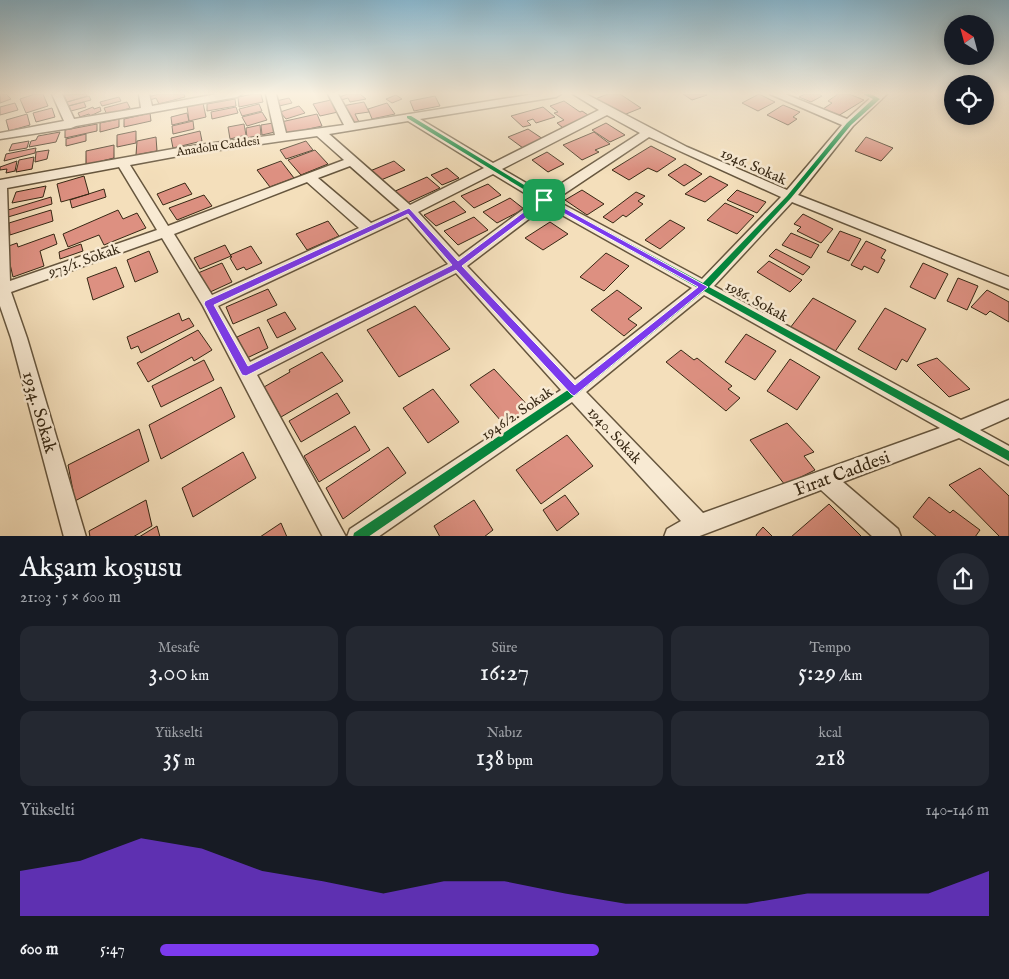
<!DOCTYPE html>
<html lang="tr">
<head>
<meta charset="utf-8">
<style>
  :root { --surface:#171b24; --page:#242831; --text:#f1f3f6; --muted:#9ea1a6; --accent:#7c3aed }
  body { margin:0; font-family:"IM FELL English",serif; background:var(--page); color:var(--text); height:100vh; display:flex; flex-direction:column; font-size:19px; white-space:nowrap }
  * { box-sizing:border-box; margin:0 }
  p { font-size:16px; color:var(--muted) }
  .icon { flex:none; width:28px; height:28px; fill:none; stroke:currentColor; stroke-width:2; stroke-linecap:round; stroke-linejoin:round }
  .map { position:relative; height:536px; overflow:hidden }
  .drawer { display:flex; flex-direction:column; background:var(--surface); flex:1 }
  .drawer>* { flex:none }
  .needle { width:32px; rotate:324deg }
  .controls { position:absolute; left:944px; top:15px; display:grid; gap:10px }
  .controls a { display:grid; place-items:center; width:50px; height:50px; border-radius:50%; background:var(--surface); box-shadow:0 2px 12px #0003; font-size:25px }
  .pin { position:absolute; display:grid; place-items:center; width:42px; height:42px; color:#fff; margin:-21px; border-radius:10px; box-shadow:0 2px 8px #0006 }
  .round { display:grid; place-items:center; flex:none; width:52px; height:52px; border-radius:26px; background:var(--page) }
  .headline { display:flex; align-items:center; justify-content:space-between; height:85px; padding:0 20px }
  h1 { font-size:28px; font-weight:600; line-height:38px }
  .stats { display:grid; grid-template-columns:repeat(3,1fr); gap:8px; height:85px; padding:5px 20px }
  .stats div { display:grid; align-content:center; border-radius:12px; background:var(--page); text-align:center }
  .stats b { font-size:25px; font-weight:600 }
  .stats small { font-size:14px; font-weight:400 }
  .stats p { font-size:14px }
  .chart { height:140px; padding:10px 20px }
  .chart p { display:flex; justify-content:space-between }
  .chart svg { width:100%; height:90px; margin-top:5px; fill:var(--accent); opacity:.7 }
  ul { padding:0 20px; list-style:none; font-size:16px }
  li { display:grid; grid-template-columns:80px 60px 1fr; align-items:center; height:38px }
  li i { height:12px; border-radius:6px; background:var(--accent) }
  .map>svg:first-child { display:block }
</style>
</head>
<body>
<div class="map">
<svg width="1009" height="537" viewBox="0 0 1009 537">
  <rect width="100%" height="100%" fill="#f4dfbb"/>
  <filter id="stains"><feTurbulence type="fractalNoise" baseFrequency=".004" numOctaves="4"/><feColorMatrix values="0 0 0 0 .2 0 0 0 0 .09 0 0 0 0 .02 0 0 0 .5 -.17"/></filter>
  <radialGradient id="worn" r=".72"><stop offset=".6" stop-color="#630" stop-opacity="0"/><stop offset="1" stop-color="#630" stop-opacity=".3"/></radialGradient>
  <path fill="#dd9081" stroke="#372814" d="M0,94H6L11,99L0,103Z
    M35,94H43L48,106L26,113L20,99Z
    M86,94L87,96L67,102L64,95Z
    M159,94H184L185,97L159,104L156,98L150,100L148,97Z
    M254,94H261L263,102L239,107L238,97Z
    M348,94H360L366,99L350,102L348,98L341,100L339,97Z
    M608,94H620L641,108L621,116L595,99Z
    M683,94H705L707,95L692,100Z
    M759,94L775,102L758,111L742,103Z
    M805,94H819L822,96L811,102L799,97Z
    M838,94H849L864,100L838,116L823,109L832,103L828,101Z
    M396,95L402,99L392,103L386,99Z
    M89,96L91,100L68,106L67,102Z
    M435,96L440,106L414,111L410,101Z
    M119,97L121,101L102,106L100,102Z
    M289,98L292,103L279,106L276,101Z
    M235,99L236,106L207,111V104Z
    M331,100L338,112L320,116L313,104Z
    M564,101L580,112L582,111L591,117L563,128L557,123L564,120L554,113L558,112L550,106Z
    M84,102L86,107L71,111L69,106Z
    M127,102L130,108L107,115L104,108Z
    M364,102L369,112L355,114L359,122L351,124L342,106Z
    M15,103L18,110L0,115V107Z
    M203,103L206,117L189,121L187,106Z
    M387,103L395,114L372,119L368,109Z
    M259,104L262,111L242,116L239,109Z
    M783,105L800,112L793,117L797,119L788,125L767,115Z
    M299,106L305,113L286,119L280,112Z
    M93,107L94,109L100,107L101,111L90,116L89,114L80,117L78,113Z
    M236,107L238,113L212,119L211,112Z
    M543,107L555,117L536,123L533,119L527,121L531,125L523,127L511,116Z
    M52,108L55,117L36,122L33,113Z
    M262,112L267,120L247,126L242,117Z
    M150,113L151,121L124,127V119Z
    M187,113L189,121L172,125L171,117Z
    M27,114L30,125L9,131L6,120Z
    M317,114L322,126L286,134L281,122Z
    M119,119V127L100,132V123Z
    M193,121L194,129L173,134L172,126Z
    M273,123L275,132L262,135L261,125Z
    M606,123L625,135L610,142L592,130Z
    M97,124V131L65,138V130Z
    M244,124L246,135L230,139L228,127Z
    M260,125L261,135L247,138L246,128Z
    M528,129L543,139L523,148L508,137Z
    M136,131V143L117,147V135Z
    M200,131L202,141L173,148L171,138Z
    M60,132L56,142L29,147L31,141L36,140L38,136Z
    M594,132L610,144L595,150L599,152L582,160L563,145Z
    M86,134V141L66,146V139Z
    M156,137L157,151L136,155L137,141Z
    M866,137L893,148L881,161L855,151Z
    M29,141L27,148L9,151L12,144Z
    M306,141L313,150L286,159L280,150Z
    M114,145V158L86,165V151Z
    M651,146L676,159L657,172L648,168L629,180L612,170Z
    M36,148L35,153L4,161L6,154Z
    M49,150L47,159L35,162L36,152Z
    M315,150L328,164L301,175L288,160Z
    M547,152L564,164L548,172L532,160Z
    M34,157L32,169L16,172L19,160Z
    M17,161L15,171L6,173L7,169L0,170V167Z
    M281,161L294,178L270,187L257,170Z
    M394,161L405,170L381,180L370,171Z
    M685,164L702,174L684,186L668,175Z
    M447,168L459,178L442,185L431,175Z
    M84,176L89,194L61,202L57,184Z
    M710,176L728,185L705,202L685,194Z
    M427,177L440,188L405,204L393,192Z
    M185,183L192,194L163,205L157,194Z
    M488,184L501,195L474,208L461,196Z
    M46,186L43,197L12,203L16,192Z
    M104,189L106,197L72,208L70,200Z
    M582,190L604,204L587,215L565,200Z
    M737,190L766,202L757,213L727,200Z
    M636,192L645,196L638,201L643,204L626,217L623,215L613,223L603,217Z
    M204,195L212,206L177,220L169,208Z
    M51,197L52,204L8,217V210Z
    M510,198L524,209L497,223L483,212Z
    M454,201L466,212L436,226L424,215Z
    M725,203L754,216L737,234L707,220Z
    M51,210L53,221L10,235L9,223Z
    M118,210L123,219L137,213L146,228L104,245L99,235L68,247L63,234Z
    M803,214L833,229L821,243L797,231L801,227L794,224Z
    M474,217L488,230L458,245L444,231Z
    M670,220L685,228L660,249L645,240Z
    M328,221L339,236L307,250L296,234Z
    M550,222L568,234L543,250L525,238Z
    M840,231L861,239L849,261L827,252Z
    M791,233L819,245L811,258L782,245Z
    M54,234L57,244L40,251L44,266L13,277L6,247L17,243L18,247Z
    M866,241L886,250L881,258L885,260L878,273L864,266L862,270L851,265Z
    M81,244L83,251L60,259L59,252Z
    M225,245L231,256L200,269L194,258Z
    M251,246L262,263L246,270L244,267L237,270L230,258L232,257L230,255Z
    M776,249L810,267L803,275L769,256Z
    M149,251L158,272L135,282L127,260Z
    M606,253L629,266L604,291L580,277Z
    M769,261L802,280L790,292L757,272Z
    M222,263L232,282L208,293L198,273Z
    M923,263L948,274L935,299L910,287Z
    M116,267L124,287L93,300L87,278Z
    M958,278L978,286L967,310L947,301Z
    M268,289L277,305L233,324L226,307Z
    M617,290L642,308L628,319L637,325L624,336L591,310Z
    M987,290L1009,302V322L990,311L986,315L971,307Z
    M813,298L856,321L834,353L790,328Z
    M415,306L450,349L399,377L367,330Z
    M885,308L926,329L907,362L902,359L896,370L858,349Z
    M285,312L296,329L277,338L267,320Z
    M179,313L182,321L189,318L194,326L141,353L138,346L131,349L127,337Z
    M259,327L268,348L247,358L237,337Z
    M198,330L212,350L194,361L192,357L148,382L137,363Z
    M746,334L776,351L755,380L725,362Z
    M681,350L694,360L697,358L732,386L728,389L740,398L726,411L666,362Z
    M322,352L343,381L281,417L264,387L290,372L289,370Z
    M937,358L970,389L949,397L917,365Z
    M790,359L820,377L797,410L767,391Z
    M204,360L214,380L161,407L152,386Z
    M494,369L532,410L507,428L470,385Z
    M221,387L235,417L161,459L149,425Z
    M433,389L459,422L428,443L403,408Z
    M337,393L350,413L301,442L289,421Z
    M787,423L814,452L804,456L815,470L785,485L750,440Z
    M355,426L370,450L319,482L304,456Z
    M139,429L149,461L75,501L68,465Z
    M567,435L593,466L541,504L516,470Z
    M388,447L406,473L343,519L326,488Z
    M243,452L256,478L193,517L182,488Z
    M980,468L1009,496V537H1000L949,485Z
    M565,495L579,514L557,531L543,510Z
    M929,497L950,513L953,510L980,530L975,537H937L913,517Z
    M146,500L152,526L133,537H90L89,531Z
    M474,500L493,530L484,537H440L434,526Z
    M829,504L862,537H791Z
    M281,523L287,537H260Z
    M157,526L160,537H139Z
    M763,527L773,537H757L756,535Z"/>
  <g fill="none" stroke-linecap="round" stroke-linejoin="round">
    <defs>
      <path id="minor" d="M52,94H62L74,119L141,108L139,94H149L152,106L217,94H242L237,97L76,126L71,128L0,139V133L64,121Z
        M266,94H276L286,133L344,125L328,94H338L354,123L534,94H561L556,97L420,119L493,163L599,110L573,94H586L687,147L787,190L842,125L770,94H785L847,119L875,94H887L853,126L798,195L1009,277V289L792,202L714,286L961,420L1009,400V417L980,430L1009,446V465L959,438L843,482L898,529L901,537H873L821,490L697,537H664L667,529L681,521L572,402L378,537H347L350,529L561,390L456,273L257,375L346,537H323L203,306L162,238L11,292L27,338L86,537H64L11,338L0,306V180L184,147L275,135ZM607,115L640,133L545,194L502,169ZM408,121L484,168L410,205L329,134ZM317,136L344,160L168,226L130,165L184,155ZM649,137L781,197L702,279L555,200ZM350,166L400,210L371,223L318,178ZM119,167L157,230L10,281L7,188ZM493,174L536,200L459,257L418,212ZM307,182L359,228L212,295L174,234ZM546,206L692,288L575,380L467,266ZM407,217L448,264L250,362L218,306ZM704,295L940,428L703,513L586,392Z"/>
    </defs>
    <use href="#minor" stroke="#66563e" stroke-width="3"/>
    <use href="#minor" fill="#f8ead3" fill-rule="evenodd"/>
    <defs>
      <path id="cycleway" d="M863,94H871L880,99L851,125L791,198L709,287L1009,451V461L704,291L577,394L368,537H353L354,533L571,388L698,288L543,201L407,118V116H411L547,199L703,283L787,196L847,123L873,99Z"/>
    </defs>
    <use href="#cycleway" stroke="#f8ead3" stroke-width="3"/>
    <use href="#cycleway" fill="#00873e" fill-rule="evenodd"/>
  </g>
  <linearGradient id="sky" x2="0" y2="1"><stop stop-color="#89b8d0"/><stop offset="0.55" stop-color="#faf1e0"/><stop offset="1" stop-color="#faf1e0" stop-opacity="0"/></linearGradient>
  <rect width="1009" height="170" fill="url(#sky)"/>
  <path fill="#7c3aed" stroke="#fff" fill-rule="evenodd" d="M544,197L708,287L574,396L571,394L456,270L246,376L242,375L204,304L205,301L409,208L458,261ZM545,203L698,287L575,385L462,266ZM408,214L452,265L248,366L214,305Z"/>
  <g text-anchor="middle" stroke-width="5" stroke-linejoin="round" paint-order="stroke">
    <g font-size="12" fill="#372814" stroke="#f8ead3">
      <text transform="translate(218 146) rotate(-8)" y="4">Anadolu Caddesi</text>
    </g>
    <g font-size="15" fill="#372814" stroke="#f8ead3">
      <text transform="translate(754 166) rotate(24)" y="5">1946. Sokak</text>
      <text transform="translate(84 260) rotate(-19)" y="5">973/1. Sokak</text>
      <text transform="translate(757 301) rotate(29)" y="5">1986. Sokak</text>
      <text transform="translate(517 413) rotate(-34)" y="5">1946/2. Sokak</text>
      <text transform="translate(615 435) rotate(47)" y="5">1940. Sokak</text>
    </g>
    <g font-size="18" fill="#372814" stroke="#f8ead3">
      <text transform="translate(40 412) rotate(74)" y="6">1934. Sokak</text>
      <text transform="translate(842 473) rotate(-20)" y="6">Fırat Caddesi</text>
    </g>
  </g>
  <rect width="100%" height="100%" filter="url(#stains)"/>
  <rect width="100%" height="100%" fill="url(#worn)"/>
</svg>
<div class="controls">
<a><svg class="needle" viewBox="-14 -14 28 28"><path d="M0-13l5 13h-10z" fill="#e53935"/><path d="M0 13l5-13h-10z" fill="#9ea1a6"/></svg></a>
<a><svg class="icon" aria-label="locate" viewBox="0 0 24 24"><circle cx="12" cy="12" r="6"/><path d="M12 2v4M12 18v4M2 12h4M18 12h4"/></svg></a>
</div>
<div class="pin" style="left:544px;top:200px;background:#1e9e55"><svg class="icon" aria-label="arrive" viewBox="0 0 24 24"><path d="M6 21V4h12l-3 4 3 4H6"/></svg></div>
</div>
<section class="drawer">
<div class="headline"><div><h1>Akşam koşusu</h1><p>21:03 · 5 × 600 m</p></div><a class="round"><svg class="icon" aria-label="share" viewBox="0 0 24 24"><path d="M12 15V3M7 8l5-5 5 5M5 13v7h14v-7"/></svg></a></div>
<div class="stats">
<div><p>Mesafe</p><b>3.00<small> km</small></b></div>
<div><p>Süre</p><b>16:27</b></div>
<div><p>Tempo</p><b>5:29<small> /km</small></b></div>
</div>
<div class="stats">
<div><p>Yükselti</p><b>35<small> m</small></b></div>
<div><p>Nabız</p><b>138<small> bpm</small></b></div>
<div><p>kcal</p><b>218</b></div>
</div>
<div class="chart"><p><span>Yükselti</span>140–146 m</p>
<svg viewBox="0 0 160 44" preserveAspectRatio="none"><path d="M0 44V22L10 17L20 6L30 11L40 22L50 27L60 33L70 27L80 27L90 33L100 38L110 38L120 38L130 33L140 33L150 33L160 22V44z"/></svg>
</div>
<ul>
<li><b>600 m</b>5:47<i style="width:53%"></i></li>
</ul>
</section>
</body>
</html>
